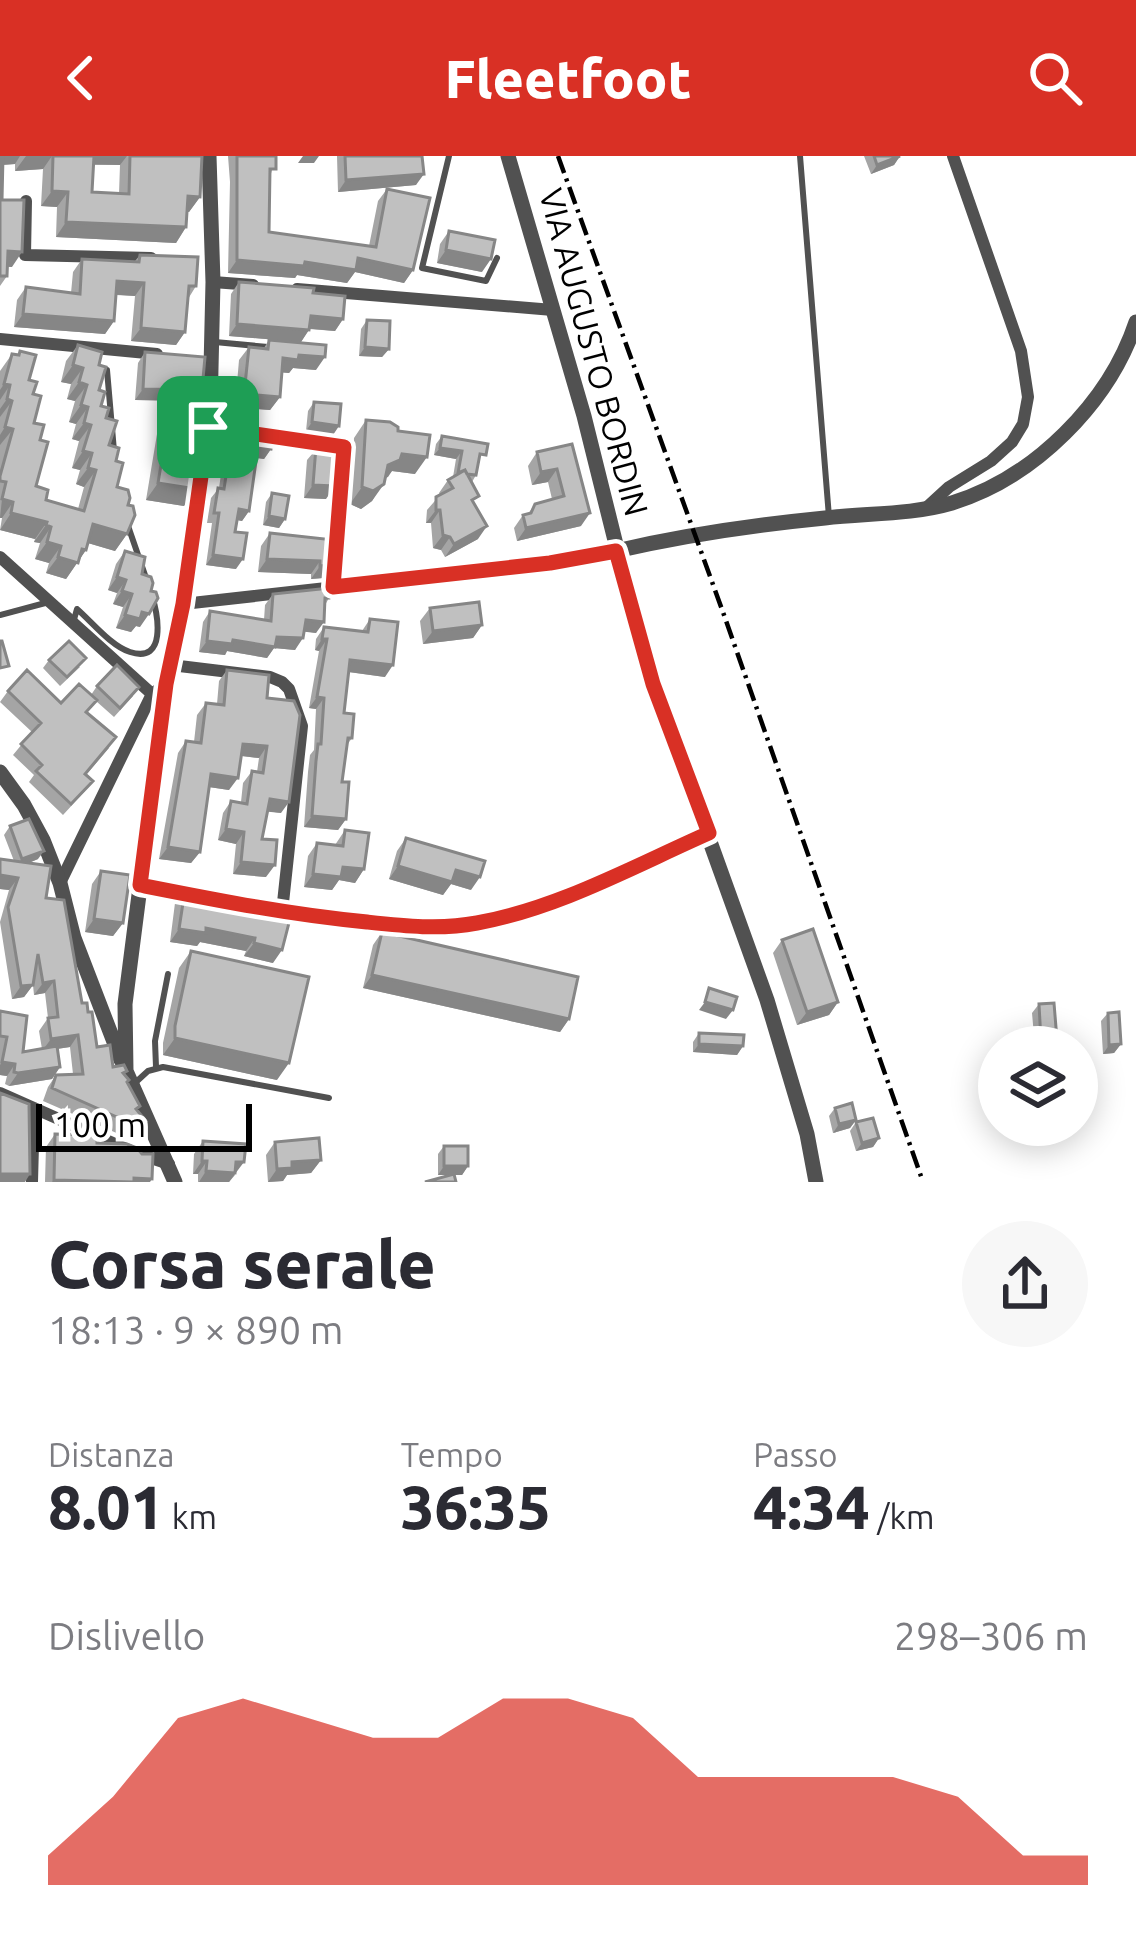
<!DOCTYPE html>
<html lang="it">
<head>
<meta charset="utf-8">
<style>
  :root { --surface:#fff; --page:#f7f7f7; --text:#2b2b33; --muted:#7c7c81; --accent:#d93025 }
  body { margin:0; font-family:Ubuntu,sans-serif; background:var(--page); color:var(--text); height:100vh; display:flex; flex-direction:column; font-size:45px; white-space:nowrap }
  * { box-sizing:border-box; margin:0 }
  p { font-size:39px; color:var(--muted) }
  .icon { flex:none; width:66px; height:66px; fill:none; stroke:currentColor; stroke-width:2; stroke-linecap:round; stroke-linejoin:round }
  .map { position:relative; height:1026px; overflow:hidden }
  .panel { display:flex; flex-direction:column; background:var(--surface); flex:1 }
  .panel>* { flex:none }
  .fabs { position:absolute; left:978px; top:870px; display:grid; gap:24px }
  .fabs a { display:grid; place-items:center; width:120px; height:120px; border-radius:50%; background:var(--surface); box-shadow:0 6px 30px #0003; font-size:60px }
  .scale { position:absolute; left:36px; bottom:30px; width:216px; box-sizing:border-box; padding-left:12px; border:6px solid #000; border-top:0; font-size:33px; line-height:42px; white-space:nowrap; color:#000; -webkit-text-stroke:9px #fff; paint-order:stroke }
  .pin { position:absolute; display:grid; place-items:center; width:102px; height:102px; color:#fff; margin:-51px; border-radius:24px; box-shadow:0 6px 18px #0006 }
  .round { display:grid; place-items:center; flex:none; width:126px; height:126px; border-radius:63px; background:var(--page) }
  .headline { display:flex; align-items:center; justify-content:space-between; height:204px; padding:0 48px }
  h1 { font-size:66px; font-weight:800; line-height:90px }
  .stats { display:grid; grid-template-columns:repeat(3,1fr); gap:18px; height:204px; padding:12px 48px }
  .stats div { display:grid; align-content:center }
  .stats b { font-size:60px; font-weight:800 }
  .stats small { font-size:33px; font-weight:400 }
  .stats p { font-size:33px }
  .chart { height:336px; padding:24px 48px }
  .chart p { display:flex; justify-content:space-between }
  .chart svg { width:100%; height:216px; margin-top:12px; fill:var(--accent); opacity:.7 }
  header { display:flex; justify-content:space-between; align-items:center; height:156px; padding:0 48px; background:var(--accent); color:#fff; font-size:54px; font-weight:800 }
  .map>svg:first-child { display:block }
</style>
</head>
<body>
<header><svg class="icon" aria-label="back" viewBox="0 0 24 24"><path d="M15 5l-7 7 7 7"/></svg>Fleetfoot<svg class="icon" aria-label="search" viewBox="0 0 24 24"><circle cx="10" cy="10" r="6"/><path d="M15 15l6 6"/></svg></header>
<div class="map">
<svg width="1136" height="1026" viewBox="0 0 1136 1026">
  <rect width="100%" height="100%" fill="#fff"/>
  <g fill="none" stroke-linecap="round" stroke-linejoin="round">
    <path stroke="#515151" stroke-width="6" d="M449,0L422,112L486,125L497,102
      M800,0L829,361
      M215,186L268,191
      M107,214L114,295
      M127,367L146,422
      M0,459L49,446
      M73,467L77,453C92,466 111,490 130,496C167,508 158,459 152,440
      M156,911L155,885L168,818
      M136,926L148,915L163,911L329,942"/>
    <path stroke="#515151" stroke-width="12" d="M26,45L25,99L151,102
      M213,126L253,129
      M297,133L553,154
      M0,183L157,198
      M208,271L344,291L333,431
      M925,353L949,331L991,305L1012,286L1023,268L1028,241L1021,195L953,0
      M0,401L152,538
      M183,448L550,407L616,395
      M171,509L270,521L282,526L289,533L302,570L282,756
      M60,727L152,538L166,528
      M140,729C215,744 291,759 367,766C404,770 441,774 477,767C559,751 634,710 709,677
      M0,937L133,996L169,1008
      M32,1026L34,952"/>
    <path stroke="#515151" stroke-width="15" d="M508,0L584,260L645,505L767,844L807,978L816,1026
      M616,395C685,379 754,369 825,362C867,357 911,359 952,347C1034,322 1109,247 1136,166
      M0,616L24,649L43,684L60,727L74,782L121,904
      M175,1026L126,915L125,848L166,528L183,448L210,255L213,126L209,0"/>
    <path stroke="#000" stroke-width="4.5" stroke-dasharray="18 6 3 6" stroke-linecap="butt" d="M558,0L724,459L923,1026"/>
  </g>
  <path fill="#a5a5a5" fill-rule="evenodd" d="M0,0H202L200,41L189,56H187L186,71L176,87L56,81L57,51L41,50L43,13L15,15V8L3,9L2,44L12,111H7V120L0,130ZM94,9H120L119,38L92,36Z
    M228,0H276L270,21L269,76L369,90L378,45L387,33L413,114L404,127L355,116L347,127L297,119L295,122L228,117L230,26Z
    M337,0H422L416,29L338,36Z
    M864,0H900L894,9L871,18Z
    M449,75L482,116L437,107L440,88Z
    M140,99L196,130L188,143L185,176L176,189L131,185L135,140L116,139L114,165L105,178L14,171L17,144L26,131L71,137L73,116L82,103L135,105Z
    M239,126L313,137L343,163L335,175L309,173L301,186L229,180L231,138Z
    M367,164L389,193L382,201L359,200L361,173Z
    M269,184L316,214L293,212L289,217L282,216L280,241L270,254L235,251L239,204L249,191L264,192Z
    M78,189L99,209L101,250L106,262L109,289L116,305L117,331L128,349L127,378L115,395L88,387L86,394L66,423L46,417L49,407L35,403L40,387L34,386L35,383L0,374L2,362H0V215L12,198L17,199L20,195L33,238L34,267L40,284L36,330L46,344L78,353L84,331L76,328L80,314L72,312L79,285L72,283L76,268L69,266L75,245L67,243L71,228L61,226L66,205Z
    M145,196L195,245L135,244L138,207Z
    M314,246L333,279L306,275L308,255Z
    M171,249L196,333L184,350L146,344L159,266Z
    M366,264L398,275L415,318L392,315L385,322L372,345L361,353L350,348L354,282Z
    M233,274L271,293L264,303L257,302L249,355L242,365L237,364L235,376L236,413L206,409L212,367H207L211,342L219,332L226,284Z
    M442,280L480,307H478L476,319L472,326L478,383L445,401L441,394L433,392L431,367H426L427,354L440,339L439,337L448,324L453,321L456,303L434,299L436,288Z
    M324,284L326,343L304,342L307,304Z
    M572,288L581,370L517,385L514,372L523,359L528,358L535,348L552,343L548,326L532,329L528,310L537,296Z
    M272,337L285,363L279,372L263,369L266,346Z
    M270,377L332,409L323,422L311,423V418L258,416L261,390Z
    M125,395L142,418L140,471L136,470L131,476L116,472L123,451L113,448L117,437L108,434L116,408Z
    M273,438L329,442L325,449L316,477L304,475L295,494L274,492L267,502L227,495L225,499L199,496L203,466L210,455L264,464L265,449Z
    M430,452L482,469L473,482L423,488L420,465Z
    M370,463L385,521L348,516L344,557L352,582L347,589L342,626L346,663L338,674L304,671L308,616L310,599L314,594L316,553L309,552L319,495L315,494L316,483L324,471L362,475Z
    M49,504L80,511L60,530L43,512Z
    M227,514L267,542L281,657L267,655L262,683L266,721L233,718L236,688L218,684L223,657L231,645L241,646L243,627L252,615L257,616L259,602L241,600L229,634L209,631L200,696L191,707L159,703L178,597L186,585L194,586L197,559L206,547L217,548L219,525Z
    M97,530L133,540L114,561L96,545L87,557L109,592L86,619L85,635L63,659L29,626L34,619L13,599L32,576L0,546L8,535L61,547L91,539Z
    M10,670L38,703L29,707L46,742L82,847L88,856L97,891L113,911L124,918L137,954L146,965L137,977L128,982L43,945L48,931L56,919L73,918L70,891L57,893L60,911L52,923L9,930L5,928L7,920L0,919V855L23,896L42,893L39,875L48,862L45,837L34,839L33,829L24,841L12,843L0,766L9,734L0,733V703L14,705L4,679Z
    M345,674L364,713L355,727L339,724L332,734L304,731L308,700L317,687L335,689Z
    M406,682L471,734L451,728L443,739L389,723L397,695Z
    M101,715L123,767L113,780L85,776L92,728Z
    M185,734L211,745L259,754L263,748L273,807L244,800L246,795L200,786L197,790L170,786L175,747Z
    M382,776L569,863L560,876L363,832L373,789Z
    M782,784L838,846L829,859L797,869L773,797Z
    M191,795L277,924L163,899V887L179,812Z
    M1039,848L1057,884L1052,891H1035L1032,857Z
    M1108,857L1121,888L1114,897L1103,898L1101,865Z
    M699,877L743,890L737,899L693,896V886Z
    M835,952L856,964L850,972L833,977L829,960Z
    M856,966L879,982L873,991L856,995L850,975Z
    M55,978L97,987L150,1026H45L46,991Z
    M203,985L235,1019L229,1026H198V1018H193L194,998Z
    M275,986L321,1004L311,1017L287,1019L283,1025L268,1026L266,999Z
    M444,990L468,1010L462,1019H438V998Z"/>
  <path fill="#868686" d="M0,0H20L15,8L0,9Z
    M26,0H52L43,13L15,15Z
    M90,0H127L120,9L84,8Z
    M303,0H319L314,7H298Z
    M900,0L894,9L871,18L877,9Z
    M424,18L416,29L338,36L346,24Z
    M52,35L68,36L57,51L41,50Z
    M188,40L200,41L189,56H177Z
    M66,66L186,71L176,87L56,81Z
    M446,94L491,103L482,116L437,107Z
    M8,95L22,96L12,111L0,110Z
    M358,102L413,114L404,127L355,116L347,127L297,119L295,122L228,117L237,104L305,106Z
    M117,125L144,127L135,140L107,138Z
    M23,158L114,165L105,178L14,171Z
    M311,160L343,163L335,175L302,172Z
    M237,168L309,174L301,186L229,180Z
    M141,172L185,176L176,189L131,185Z
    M365,191L389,193L382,201L359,200Z
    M299,199L325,201L316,214L293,212L289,217L274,216L283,202Z
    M73,209L83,212L71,228L61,226Z
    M79,226L87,229L75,245L67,243Z
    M4,228L10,229L0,244V234Z
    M143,233L202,234L195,245L135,244Z
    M244,238L280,241L270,254L235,251Z
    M7,243L12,245L0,261V253Z
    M81,249L88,251L76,268L69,266Z
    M312,266L339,270L333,279L306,275Z
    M84,267L91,269L79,285L72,283Z
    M5,271L13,273L0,289V279Z
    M258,291L271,293L264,303L251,301Z
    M440,292L462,295L456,303L434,299Z
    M83,295L92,297L80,314L72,312Z
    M402,298L427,301L415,318L392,315L388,321L376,326L388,309Z
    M88,312L96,314L84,331L76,328Z
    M557,313L548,326L532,329L541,316Z
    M158,327L196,333L184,350L146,344Z
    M384,328L372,345L361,353L350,348L362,331Z
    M313,329L335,330L326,343L304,342Z
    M2,343L13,346L2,362H0Z
    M239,353L249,355L242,365L232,363Z
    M436,354H440L431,367H426Z
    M11,357L47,366L35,383L0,374Z
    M590,357L581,370L517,385L526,372Z
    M269,360L285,363L279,372L263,369Z
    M93,368L127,378L115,395L81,385Z
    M46,369L51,371L40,387L34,386Z
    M487,370L478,383L445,401L454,388Z
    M443,379L450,381L441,394L433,392Z
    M47,386L61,390L49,407L35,403Z
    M82,393L86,394L66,423L46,417L58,401Z
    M213,399L243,403L236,413L206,409Z
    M267,403L320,405L311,418L258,416Z
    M332,409L323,422L311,423L320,410Z
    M117,421L126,424L117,437L108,434Z
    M122,435L132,438L123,451L113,448Z
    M142,456L149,458L140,471L136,470L131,476L116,472L125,459Z
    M306,464L324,466L316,477L298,475Z
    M482,469L473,482L423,488L433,475Z
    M277,481L303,482L295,494L274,492L267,502L227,495L225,499L199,496L207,485Z
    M322,483H327L319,495L315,494Z
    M350,504L393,509L385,521L342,515Z
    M317,541L324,542L316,553L309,552Z
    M243,588L267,590L259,602L235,599Z
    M211,618L238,622L229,634L202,630Z
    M270,643L289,646L281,657L261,655Z
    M312,660L346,663L338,674L304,671Z
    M226,673L244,676L236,688L218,684Z
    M168,691L200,696L191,707L159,703Z
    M44,695L38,703L16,712L22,703Z
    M241,706L275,709L266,721L233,718Z
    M398,710L456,714L480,721L471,734L451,728L443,739L389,723Z
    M343,711L364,713L355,727L339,724L332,734L304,731L313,718Z
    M0,719L18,722L9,734L0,733Z
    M94,763L123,767L113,780L85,776Z
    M206,772L255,782L246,795L200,786L197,790L170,786L179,773Z
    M254,787L282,794L273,807L244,800Z
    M372,819L569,863L560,876L363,832Z
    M54,825L45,837L34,839L43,827Z
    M33,829L24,841L12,843L21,830Z
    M705,846L733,854L726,863L699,854Z
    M838,846L829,859L797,869L807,856Z
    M78,879L70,891L42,895L51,883Z
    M175,882L289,907L277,924L163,899Z
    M1057,884L1052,891H1037L1041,885Z
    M699,888L743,890L737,899L693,896Z
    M1121,888L1114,897L1103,898L1109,889Z
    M2,906L15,908L7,920L0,919V909Z
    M60,911L52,923L9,930L18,917Z
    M856,964L850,972L833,977L839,968Z
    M146,965L137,977L128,982L137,970Z
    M879,982L873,991L856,995L862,987Z
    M321,1004L311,1017L287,1019L283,1025L268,1026L277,1013L292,1006Z
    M202,1005H207L198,1018H193Z
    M236,1006H244L229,1026H199L206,1015Z
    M444,1010H468L462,1019H438Z
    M0,1018H30L25,1026H0Z
    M152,1023L150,1026H52L54,1024Z"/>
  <path fill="#c0c0c0" stroke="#868686" stroke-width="3" d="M0,0H3L2,44H24L22,96L8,95L7,120H0Z
    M53,0H94L92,36L129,38L130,0H202L200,41L188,40L186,71L66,66L68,36L52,35Z
    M237,0H276V13H270L269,76L376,91L387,33L430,42L413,114L358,102L356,114L305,106L304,110L237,104Z
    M345,0H422L424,18L346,24Z
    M874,0H900L877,9Z
    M449,75L495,84L491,103L446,94Z
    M140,99L198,101L196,130H189L185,176L141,172L144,127L117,125L114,165L23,158L26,131L80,138L82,103L139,106Z
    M239,126L314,132L313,137L345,140L343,163L311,160L309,174L237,168Z
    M367,164L390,165L389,193L365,191Z
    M269,184L326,189L325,201L299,199L298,204L283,202L280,241L244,238L249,191L268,193Z
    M78,189L102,196L99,209L106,211L99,234L105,236L101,250L109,252L106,262L117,265L109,289L119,292L116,305L123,307L117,331L128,334L130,342L128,349L133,350L135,359L127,378L93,368L86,394L82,393L78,407L58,401L61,390L47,386L51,371L46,369L47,366L11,357L13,346L2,343L6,326L0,325V320L13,273L5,271L12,245L7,243L10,229L4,228L12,198L19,199L20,195L36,199L29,224L37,226L33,238L41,240L34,267L44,269L40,284L48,286L36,330L48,334L46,344L84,355L96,314L88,312L92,297L83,295L91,269L84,267L88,251L81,249L87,229L79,226L83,212L73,209Z
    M145,196L205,201L202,234L143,233Z
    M314,246L341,248L339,270L312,266Z
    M171,249L208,254L196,333L158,327Z
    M366,264L390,266L398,271V275L430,279L427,301L402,298L400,304L388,309L384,328L373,335L362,331Z
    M233,274L273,280L271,293L258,291L249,355L239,353L235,376L247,377L243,403L213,399L219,357H214L218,332L224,333Z
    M442,280L488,288L486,299L480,298L476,319L467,318L465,314L458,317L462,295L440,292Z
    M324,284L339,286L335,330L313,329L316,291L323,292Z
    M572,288L590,357L526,372L523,359L531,357L535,348L564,340L557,313L541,316L537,296Z
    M465,314L479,340L472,344L487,370L454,388L450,381L443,379L440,354H436V341L453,332L448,324Z
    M272,337L289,340L285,363L269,360Z
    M270,377L334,384L332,409L320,410V405L267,403Z
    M125,395L145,401L142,418L151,421L153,427L151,435L156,436L158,442L149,458L142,456L140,463L125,459L132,438L122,435L126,424L117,421Z
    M330,432L329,442H325L324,466L306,464L303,482L277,481L275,491L233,484L232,488L207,485L210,455L271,465L273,438Z
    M479,446L482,469L433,475L430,452Z
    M370,463L398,466L393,509L350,504L344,557L354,558L352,582H348L342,626H349L346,663L312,660L316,605L318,588H321L324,542L317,541L327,483H322L324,471L368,476Z
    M0,485H2L9,510L0,512Z
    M69,485L86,502L67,521L49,504Z
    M117,509L139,531L120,552L97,530Z
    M27,514L61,547L79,528L97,544L86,556L116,581L85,618L93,625L71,648L36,615L42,609L21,588L41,567L8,535Z
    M227,514L269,519L267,542L294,545L300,559L289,646L270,643L262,683L277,684L275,709L241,706L244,676L226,673L231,645L247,648L252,615L263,617L267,590L243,588L238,622L211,618L200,696L168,691L186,585L201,587L206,547L224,549Z
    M29,663L44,695L22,703L10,670Z
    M345,674L369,677L364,713L343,711L341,721L313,718L317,687L343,690Z
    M406,682L485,705L480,721L456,714L452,726L398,710Z
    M0,703L51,710L46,742L64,744L82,847H87L88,856H92L97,891L110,889L113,911L124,909L127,915L123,917L129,924L127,926L140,950L136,953L146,965L137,970L52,932L56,919L83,918L78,879L51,883L48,862L58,861L54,825L43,827L38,798L33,829L21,830L8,751L18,722L0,719Z
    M101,715L130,719L123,767L94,763Z
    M185,734L211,739V745L262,755L263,748L292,755L282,794L254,787L255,782L206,772V777L179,773Z
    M813,773L838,846L807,856L782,784Z
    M382,776L578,821L569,863L372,819Z
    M191,795L309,821L289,907L175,882V870Z
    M709,832L737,841L733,854L705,846Z
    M1054,847L1057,884L1041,885L1039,848Z
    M0,855L27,860L23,896L57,890L60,911L18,917L14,916L15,908L2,906L7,881L0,880Z
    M1119,856L1121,888L1109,889L1108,857Z
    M699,877L744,879L743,890L699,888Z
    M1083,903L1084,934H1077V904Z
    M0,937L29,948L30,1018H0Z
    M852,947L856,964L839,968L835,952Z
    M873,962L879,982L862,987L856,966Z
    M55,978L97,979V987L127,988L137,992L142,998H153L152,1023L134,1022V1026L54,1024Z
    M319,982L321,1004L292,1006V1012L277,1013L275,986Z
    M203,985L246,988L244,1006H236L235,1017L206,1015L207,1005H202Z
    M444,990H468V1010H444Z
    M454,1018L456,1026H425Z"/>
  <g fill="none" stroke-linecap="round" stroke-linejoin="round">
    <defs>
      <path id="route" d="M208,271L344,291L333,431L550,407L616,395L653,528L709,677C634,710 559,752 477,767C440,774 404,770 367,766C291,759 216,744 140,729L166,528L183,448Z"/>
    </defs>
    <use href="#route" stroke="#fff" stroke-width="24"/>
    <use href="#route" stroke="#d93025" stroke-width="15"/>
  </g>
  <g text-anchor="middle" stroke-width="9" stroke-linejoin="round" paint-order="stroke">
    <g font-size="33" fill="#000" stroke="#fff">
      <text transform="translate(594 196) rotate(75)" y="12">VIA AUGUSTO BORDIN</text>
    </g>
  </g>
</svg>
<div class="fabs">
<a><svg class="icon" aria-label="layers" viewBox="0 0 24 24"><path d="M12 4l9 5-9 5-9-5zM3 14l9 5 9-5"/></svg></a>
</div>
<div class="scale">100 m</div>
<div class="pin" style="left:208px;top:271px;background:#1e9e55"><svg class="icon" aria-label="arrive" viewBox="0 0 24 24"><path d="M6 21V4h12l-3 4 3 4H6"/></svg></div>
</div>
<section class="panel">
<div class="headline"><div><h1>Corsa serale</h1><p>18:13 · 9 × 890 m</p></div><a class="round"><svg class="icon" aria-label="share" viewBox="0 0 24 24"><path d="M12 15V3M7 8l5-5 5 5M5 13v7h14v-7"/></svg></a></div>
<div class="stats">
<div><p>Distanza</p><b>8.01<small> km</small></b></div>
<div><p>Tempo</p><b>36:35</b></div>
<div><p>Passo</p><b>4:34<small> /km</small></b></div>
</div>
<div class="chart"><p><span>Dislivello</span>298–306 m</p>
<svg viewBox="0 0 160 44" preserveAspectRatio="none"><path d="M0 44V38L10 26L20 10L30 6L40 10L50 14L60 14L70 6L80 6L90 10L100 22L110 22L120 22L130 22L140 26L150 38L160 38V44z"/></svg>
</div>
</section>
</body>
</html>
